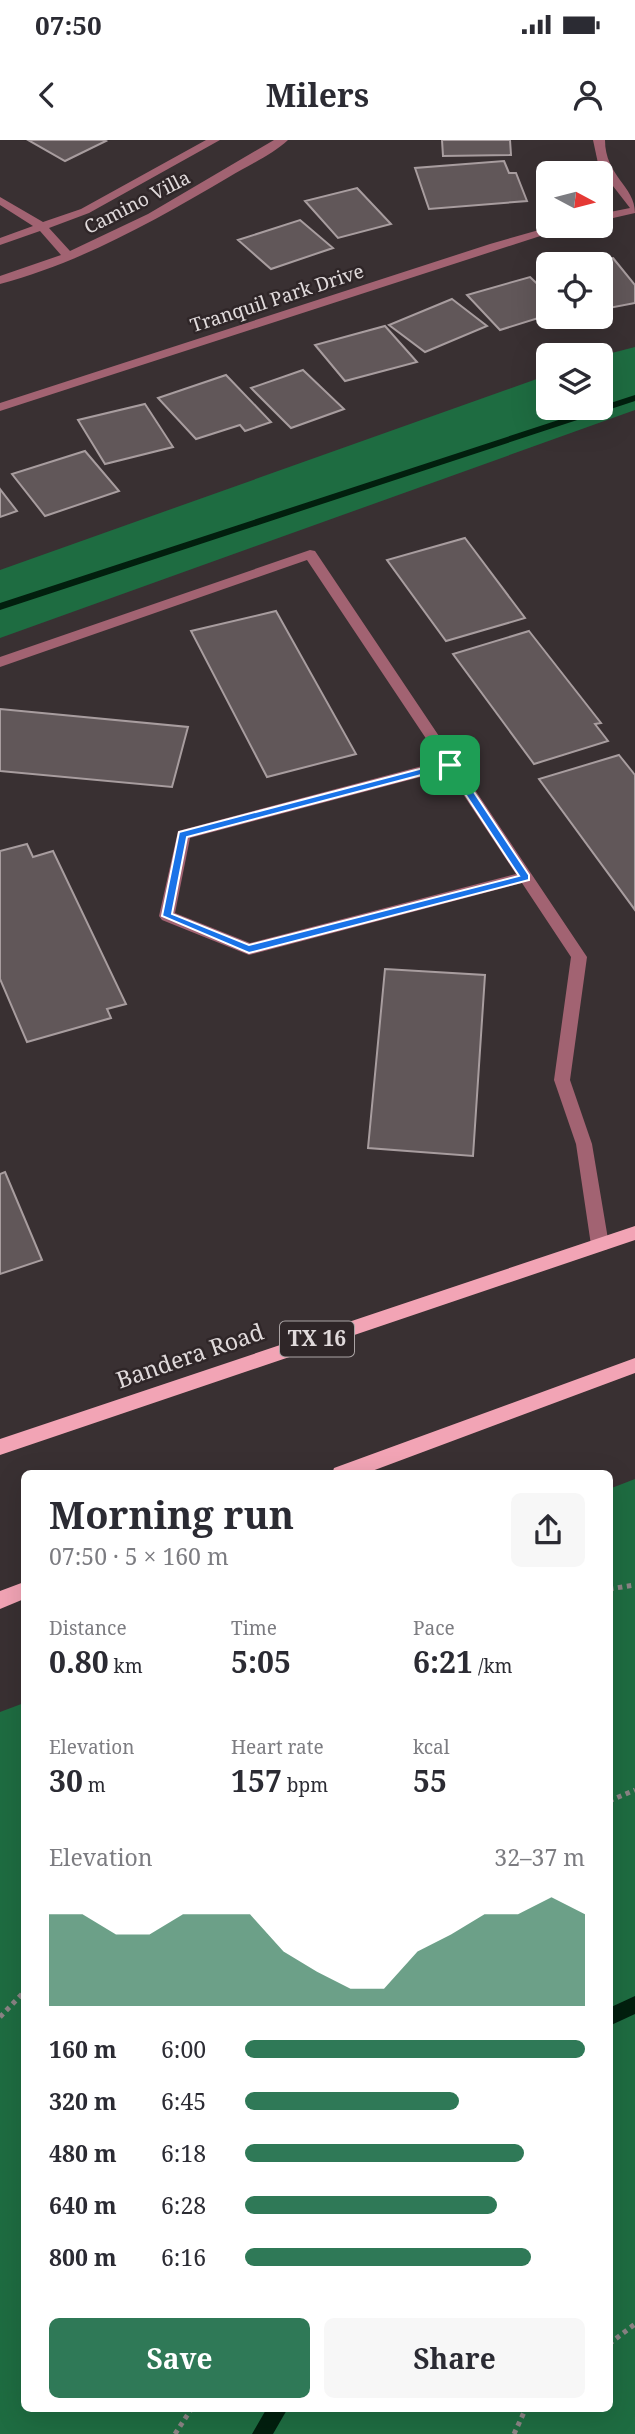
<!DOCTYPE html>
<html lang="en">
<head>
<meta charset="utf-8">
<style>
  :root { --surface:#fff; --page:#f7f7f7; --text:#2b2b33; --muted:#7c7c81; --accent:#2f7957 }
  body { margin:0; font-family:"Noto Serif",serif; background:var(--page); color:var(--text); height:100vh; display:flex; flex-direction:column; font-size:26px; white-space:nowrap }
  * { box-sizing:border-box; margin:0 }
  p { font-size:23px; color:var(--muted) }
  .icon { flex:none; width:38px; height:38px; fill:none; stroke:currentColor; stroke-width:2; stroke-linecap:round; stroke-linejoin:round }
  .map { position:relative; flex:1; overflow:hidden }
  .drawer { position:absolute; left:21px; top:1330px; width:592px; height:942px; display:flex; flex-direction:column; background:var(--surface); border-radius:10px; box-shadow:0 7px 28px #0002 }
  .drawer>* { flex:none }
  .needle { width:46px; rotate:97deg }
  .buttons { position:absolute; left:536px; top:21px; display:grid; gap:14px }
  .buttons a { display:grid; place-items:center; width:77px; height:77px; border-radius:10px; background:var(--surface); box-shadow:0 7px 28px #0002; font-size:35px }
  .pin { position:absolute; display:grid; place-items:center; width:60px; height:60px; color:#fff; margin:-30px; border-radius:14px; box-shadow:0 4px 10px #0006 }
  .round { display:grid; place-items:center; flex:none; width:74px; height:74px; border-radius:10px; background:var(--page) }
  .headline { display:flex; align-items:center; justify-content:space-between; height:119px; padding:0 28px }
  h1 { font-size:38px; font-weight:700; line-height:52px }
  .stats { display:grid; grid-template-columns:repeat(3,1fr); gap:10px; height:119px; padding:7px 28px }
  .stats div { display:grid; align-content:center }
  .stats b { font-size:30px; font-weight:700 }
  .stats small { font-size:19px; font-weight:400 }
  .stats p { font-size:19px }
  .chart { height:196px; padding:14px 28px }
  .chart p { display:flex; justify-content:space-between }
  .chart svg { width:100%; height:126px; margin-top:7px; fill:var(--accent); opacity:.7 }
  .button { display:flex; gap:14px; margin-top:auto; padding:14px 28px }
  .button a { flex:1; height:80px; border-radius:10px; background:var(--accent); color:#fff; font-size:28px; font-weight:700; line-height:80px; text-align:center }
  .button a+a { background:var(--page); color:var(--text) }
  ul { padding:0 28px; list-style:none; font-size:23px }
  li { display:grid; grid-template-columns:112px 84px 1fr; align-items:center; height:52px }
  li i { height:18px; border-radius:9px; background:var(--accent) }
  .status { display:flex; justify-content:space-between; align-items:center; height:49px; padding:0 35px; background:var(--surface); direction:ltr }
  .status svg { height:19px; fill:currentColor }
  header { display:flex; justify-content:space-between; align-items:center; height:91px; padding:0 28px; background:var(--surface); font-size:32px; font-weight:700 }
  .map>svg:first-child { display:block }
</style>
</head>
<body>
<div class="status"><b>07:50</b><svg viewBox="0 0 49 12"><path d="M0 12V9h3v3zM5 12V6h3v6zM10 12V3h3v9zM15 12V0h3v12zM26 1h20v11H26zM47 4h2v5h-2z"/></svg></div>
<header><svg class="icon" aria-label="back" viewBox="0 0 24 24"><path d="M15 5l-7 7 7 7"/></svg>Milers<svg class="icon" aria-label="person" viewBox="0 0 24 24"><circle cx="12" cy="8" r="4"/><path d="M4 21q1-7 8-7t8 7"/></svg></header>
<div class="map">
<svg width="635" height="2294" viewBox="0 0 635 2294">
  <rect width="100%" height="100%" fill="#393032"/>
  <path fill="#1e6c41" d="M635,207V270L0,498V430L548,235V268H600V216Z
    M635,1339V2294H0V1572L24,1563V2268H609V1349Z"/>
  <g fill="none" stroke-linecap="round" stroke-linejoin="round">
    <path fill="#021f0e" fill-rule="evenodd" d="M635,255V261L0,470V463Z
      M635,1856V1874L609,1886V1868Z
      M267,2268H288L273,2294H252Z"/>
  </g>
  <path fill="#615759" stroke="#a89d9f" stroke-width="2" d="M28,0H104L106,1L65,21Z
    M442,0H510L511,15L443,16Z
    M504,21L509,33H516L527,61L429,69L415,28Z
    M357,48L391,84L338,98L305,61Z
    M300,80L333,108L271,129L238,100Z
    M613,118L635,145V163L609,168L600,159V124H585Z
    M530,137L548,154V175L500,190L467,155Z
    M452,159L487,186L425,212L389,185Z
    M385,186L417,222L345,241L315,205Z
    M303,230L344,269L291,288L251,248Z
    M226,235L271,282L245,291L240,285L196,299L158,258Z
    M145,264L173,307L105,324L78,280Z
    M85,311L119,351L45,376L12,334Z
    M0,349L17,371L0,377Z
    M465,398L525,478L446,501L387,420Z
    M276,471L356,614L267,637L191,491Z
    M529,491L601,583L595,584L608,601L534,624L453,514Z
    M0,569L188,587L172,647L0,631Z
    M619,615L635,635V770L539,639Z
    M27,704L33,717L53,711L126,864L107,869L111,878L27,902L0,839V711Z
    M385,829L485,835L473,1016L368,1008Z
    M5,1032L42,1120L0,1134V1034Z"/>
  <g fill="none" stroke-linecap="round" stroke-linejoin="round">
    <path stroke="#8a8384" stroke-width="5" stroke-dasharray="4.5 4.5" stroke-linecap="butt" d="M609,1449L635,1445
      M609,1661L635,1650
      M0,1877L24,1852
      M609,2204L635,2184
      M175,2294L192,2268
      M514,2294L526,2268"/>
    <path fill="#a26372" fill-rule="evenodd" d="M206,0H220L89,73L49,88L70,111L148,74L274,0H288C272,15 247,26 229,37C156,80 82,122 0,144V136L61,115L40,91L0,105V98L33,86L0,65V57L43,82L81,69Z
      M593,0H605C605,36 635,46 635,73L600,81V74L630,68L599,28Z
      M553,86H571L0,271V263L490,104Z
      M310,410L315,411L587,817L570,940L592,1004L609,1105L606,1110H594L591,1105L576,1004L554,940L571,817L522,743L249,815L162,780L159,776L178,691L441,621L307,420L0,527V517ZM447,630L516,734L250,803L175,773L190,698Z"/>
    <path fill="#f2a4b5" fill-rule="evenodd" d="M635,1086V1100L0,1315V1299Z
      M635,1218V1233L364,1334H332L334,1328Z
      M24,1442V1459L0,1469V1451Z"/>
  </g>
  <path fill="#1a73e8" stroke="#fff" stroke-width="2" fill-rule="evenodd" d="M450,621L454,622L529,735V740L249,813L162,776L179,692ZM448,628L519,736L249,805L172,774L187,697Z"/>
  <g text-anchor="middle" stroke-width="5" stroke-linejoin="round" paint-order="stroke">
    <g font-size="19" fill="#e0dadb" stroke="#2f2628">
      <text transform="translate(137 62) rotate(-27)" y="7">Camino Villa</text>
      <text transform="translate(277 158) rotate(-18)" y="7">Tranquil Park Drive</text>
    </g>
    <rect fill="#2f2628" stroke="#aba4a5" stroke-width="2" x="280" y="1181.5" width="74" height="35" rx="5"/>
    <g font-size="21" font-weight="bold" fill="#e0dadb">
      <text x="317" y="1206">TX 16</text>
    </g>
    <g font-size="23" fill="#e0dadb" stroke="#2f2628">
      <text transform="translate(190 1216) rotate(-19)" y="8">Bandera Road</text>
    </g>
  </g>
</svg>
<div class="buttons">
<a><svg class="needle" viewBox="-14 -14 28 28"><path d="M0-13l5 13h-10z" fill="#e53935"/><path d="M0 13l5-13h-10z" fill="#7c7c81"/></svg></a>
<a><svg class="icon" aria-label="locate" viewBox="0 0 24 24"><circle cx="12" cy="12" r="6"/><path d="M12 2v4M12 18v4M2 12h4M18 12h4"/></svg></a>
<a><svg class="icon" aria-label="layers" viewBox="0 0 24 24"><path d="M12 4l9 5-9 5-9-5zM3 14l9 5 9-5"/></svg></a>
</div>
<div class="pin" style="left:450px;top:625px;background:#1e9e55"><svg class="icon" aria-label="arrive" viewBox="0 0 24 24"><path d="M6 21V4h12l-3 4 3 4H6"/></svg></div>
<section class="drawer">
<div class="headline"><div><h1>Morning run</h1><p>07:50 · 5 × 160 m</p></div><a class="round"><svg class="icon" aria-label="share" viewBox="0 0 24 24"><path d="M12 15V3M7 8l5-5 5 5M5 13v7h14v-7"/></svg></a></div>
<div class="stats">
<div><p>Distance</p><b>0.80<small> km</small></b></div>
<div><p>Time</p><b>5:05</b></div>
<div><p>Pace</p><b>6:21<small> /km</small></b></div>
</div>
<div class="stats">
<div><p>Elevation</p><b>30<small> m</small></b></div>
<div><p>Heart rate</p><b>157<small> bpm</small></b></div>
<div><p>kcal</p><b>55</b></div>
</div>
<div class="chart"><p><span>Elevation</span>32–37 m</p>
<svg viewBox="0 0 160 44" preserveAspectRatio="none"><path d="M0 44V12L10 12L20 19L30 19L40 12L50 12L60 12L70 25L80 32L90 38L100 38L110 25L120 19L130 12L140 12L150 6L160 12V44z"/></svg>
</div>
<ul>
<li><b>160 m</b>6:00<i style="width:100%"></i></li>
<li><b>320 m</b>6:45<i style="width:63%"></i></li>
<li><b>480 m</b>6:18<i style="width:82%"></i></li>
<li><b>640 m</b>6:28<i style="width:74%"></i></li>
<li><b>800 m</b>6:16<i style="width:84%"></i></li>
</ul>
<div class="button"><a>Save</a><a>Share</a></div>
</section>
</div>
</body>
</html>
